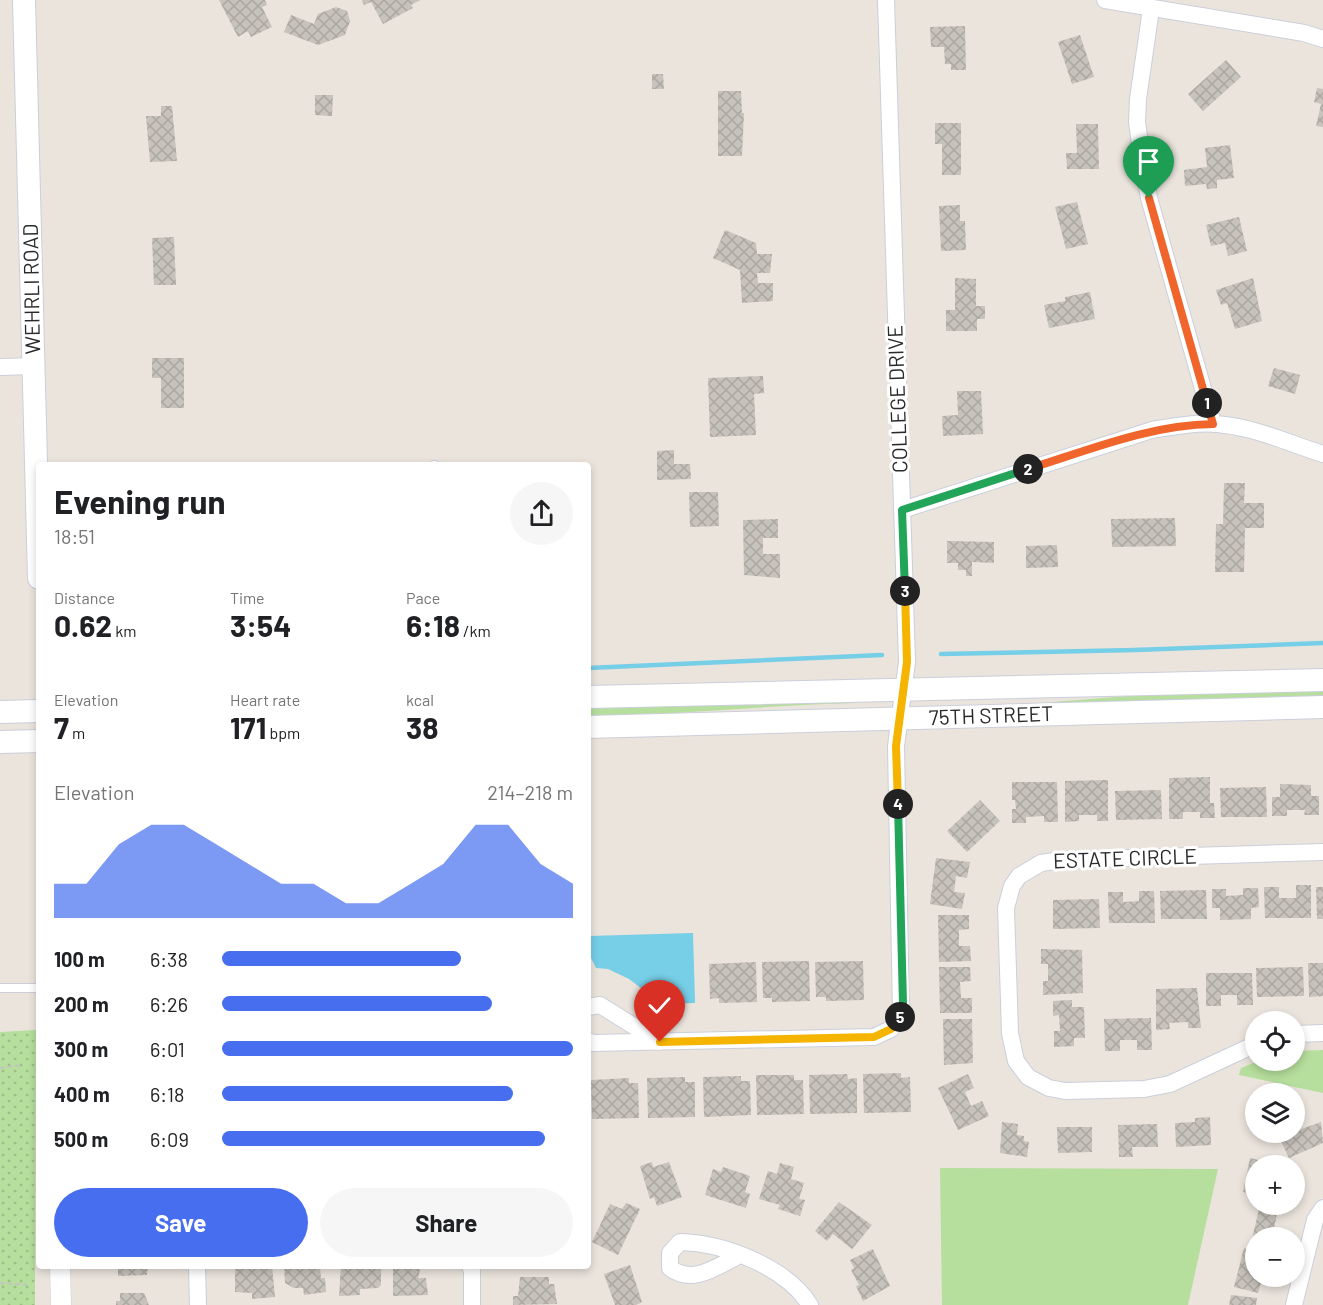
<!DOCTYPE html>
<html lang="en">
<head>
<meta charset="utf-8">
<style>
  :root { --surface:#fff; --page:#f6f6f6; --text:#202124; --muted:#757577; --accent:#466eee }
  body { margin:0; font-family:Barlow,sans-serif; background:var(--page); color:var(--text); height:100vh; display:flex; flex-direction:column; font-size:22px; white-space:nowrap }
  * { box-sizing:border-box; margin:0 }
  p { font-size:20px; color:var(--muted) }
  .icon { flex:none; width:33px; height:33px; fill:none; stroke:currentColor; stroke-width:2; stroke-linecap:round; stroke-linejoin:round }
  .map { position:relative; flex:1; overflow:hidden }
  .drawer { position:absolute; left:36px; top:462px; width:555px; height:807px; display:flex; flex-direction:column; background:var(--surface); border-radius:6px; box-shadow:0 3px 9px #0003 }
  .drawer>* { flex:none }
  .controls { position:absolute; left:1245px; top:1011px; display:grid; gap:12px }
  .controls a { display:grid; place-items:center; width:60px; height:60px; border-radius:50%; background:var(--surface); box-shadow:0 3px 9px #0003; font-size:30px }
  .pin { position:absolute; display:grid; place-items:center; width:51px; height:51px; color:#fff; margin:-62px -26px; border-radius:50% 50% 50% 0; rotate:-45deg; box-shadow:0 0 6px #0007 }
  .pin .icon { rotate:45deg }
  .km { position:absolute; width:30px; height:30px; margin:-15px; border-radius:50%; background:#222; color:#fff; font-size:16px; line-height:30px; text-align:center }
  .round { display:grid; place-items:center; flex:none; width:63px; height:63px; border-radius:32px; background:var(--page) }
  .overview { display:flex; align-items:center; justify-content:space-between; height:102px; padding:0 18px }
  h1 { font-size:33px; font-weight:700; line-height:45px }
  .stats { display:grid; grid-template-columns:repeat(3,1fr); gap:9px; height:102px; padding:6px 18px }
  .stats div { display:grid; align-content:center }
  .stats b { font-size:30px; font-weight:700 }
  .stats small { font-size:16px; font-weight:400 }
  .stats p { font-size:16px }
  .chart { height:168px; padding:12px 18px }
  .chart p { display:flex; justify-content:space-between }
  .chart svg { width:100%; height:108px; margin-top:6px; fill:var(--accent); opacity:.7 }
  .action { display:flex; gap:12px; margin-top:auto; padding:12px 18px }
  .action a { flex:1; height:69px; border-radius:36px; background:var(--accent); color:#fff; font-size:24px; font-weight:700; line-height:69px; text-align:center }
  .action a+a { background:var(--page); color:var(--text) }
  ul { padding:0 18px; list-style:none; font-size:20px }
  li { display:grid; grid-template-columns:96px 72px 1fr; align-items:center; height:45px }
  li i { height:15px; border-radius:8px; background:var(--accent) }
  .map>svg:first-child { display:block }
</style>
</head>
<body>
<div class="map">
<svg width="1323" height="1305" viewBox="0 0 1323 1305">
  <defs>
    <pattern id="park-dots" width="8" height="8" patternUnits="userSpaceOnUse" patternTransform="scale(1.5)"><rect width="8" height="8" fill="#b6de9c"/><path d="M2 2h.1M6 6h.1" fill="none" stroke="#9dbf87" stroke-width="1.8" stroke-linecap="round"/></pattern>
    <pattern id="building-cross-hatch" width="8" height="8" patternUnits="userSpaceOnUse" patternTransform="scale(1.5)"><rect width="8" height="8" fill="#c7c2bb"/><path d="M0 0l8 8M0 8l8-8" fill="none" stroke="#aba7a1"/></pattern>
  </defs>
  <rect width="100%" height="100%" fill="#ebe4dd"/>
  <path fill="#b6de9c" d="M1323,689V698L1041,705V703L1178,692Z
    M855,700V703C766,705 677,715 588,717V706Z
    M1323,1050V1093L1239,1075L1241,1068L1258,1061L1294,1060L1295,1051Z
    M940,1168L1218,1169L1188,1305H942Z"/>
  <path fill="url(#park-dots)" d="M36,1030L35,1305H0V1032Z"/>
  <path fill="#76cee7" d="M693,933L695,1003L662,1004L629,979L608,969L596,968L588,952L589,936Z"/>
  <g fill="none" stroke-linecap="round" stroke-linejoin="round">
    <path stroke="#76cee7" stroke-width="4.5" d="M941,654L1135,650L1323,643
      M588,668L882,655"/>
  </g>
  <path fill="url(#building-cross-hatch)" d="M219,0H265L267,5L262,7L272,27L251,37L248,31L238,37Z
    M362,0H420L411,5L413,8L383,24L371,2L364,5Z
    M336,7L347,11L350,21L345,35L318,45L284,32L291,15L314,24L318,14Z
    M965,26L966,70H951V64H945L944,47H931L930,27Z
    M1080,35L1094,77L1072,84L1058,42Z
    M1226,60L1241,77L1203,111L1188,94Z
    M652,74H663L664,89H652Z
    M1317,88L1323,89V127L1316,126L1321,104L1314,102Z
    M718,91H741L742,113H744L742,156H718Z
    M315,95H333L332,116L315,115Z
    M161,106H172L177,161L150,162L146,116H161Z
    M935,123H961V175H942V144H935Z
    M1076,124H1098L1099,169H1067L1066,153H1077Z
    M1230,145L1234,178L1217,180V188L1207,189L1206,184L1185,186L1184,170L1207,167L1205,148Z
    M1077,202L1088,244L1066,249L1055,207Z
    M960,205V221H965L966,250L941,251L939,206Z
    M1239,217L1247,251L1228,256L1225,243L1211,246L1206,225Z
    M725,230L756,243L757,254H772L770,273H757L758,283H773V301L742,303L740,270L713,258Z
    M174,237L176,285H154L152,238Z
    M955,278L976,279V306H985V319H977V331H946V310H955Z
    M1253,278L1262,321L1235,329L1227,303L1221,305L1216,290Z
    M1090,292L1095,319L1049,328L1044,305L1065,301V297Z
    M152,358H184V408H161V378H152Z
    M1274,368L1300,375L1295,394L1268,386Z
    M763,376L764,393L754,394L756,435L710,437L708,378Z
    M957,391H981L983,434L943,436L942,416L958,415Z
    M674,450V464H690L691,479L657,480V451Z
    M1224,483H1245L1244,503H1264V528H1245L1244,572H1215L1216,524H1223Z
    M689,492H718L719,526L690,527Z
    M1175,518L1176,546L1112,547L1111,519Z
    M778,519V538H763V554H780V578L744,575L743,520Z
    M947,541L994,542V563L972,562V576H966V570H958V563H947Z
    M1057,545L1058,567L1026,568V546Z
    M1210,777V803H1214L1215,818H1200V812H1183V819H1169V778Z
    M1108,780V821H1097V815H1079V821L1065,822V781Z
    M1012,782H1057L1058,822H1044V816L1026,817V823H1012V809H1016L1015,800H1012Z
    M1280,784L1311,785V796H1319V815H1304L1305,810H1287V816H1272V797H1280Z
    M1266,787L1267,817H1221L1220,788Z
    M1161,790L1162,819L1116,820L1115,791Z
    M980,800L1000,821L967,852L947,831Z
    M936,858L970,862L967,878L956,876L954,892L965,893L962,909L930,904Z
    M1296,885H1311V918H1265L1264,887H1279V898H1296Z
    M1316,887H1323V919H1317Z
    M1243,888H1258L1259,907L1251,908V919L1220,920V908H1212V889H1226V896L1243,895Z
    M1206,890L1207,919H1161L1160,891Z
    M1139,891H1154L1155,923H1109L1108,892H1123V902L1139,901Z
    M1099,899L1100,928L1053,929V900Z
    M938,915H969V929L959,930V946H970L971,961L939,962Z
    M1041,949L1082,950L1083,993L1043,995V981H1048V964H1041Z
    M809,961L810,1001L772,1002V998H763L762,962Z
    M863,961L864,1000L826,1001V997H816L815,962Z
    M756,962L757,1002L719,1003V998L710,999L709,964Z
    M1308,963H1323V996L1309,997Z
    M939,967H970L971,981L960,982L961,998H972V1013H940Z
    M1303,967L1304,996L1257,997L1256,968Z
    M1206,973H1252L1253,1005H1237V995H1221V1006H1206Z
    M1197,988L1201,1028H1188V1022L1169,1023L1170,1029L1156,1030V989Z
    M1072,1000V1007H1084L1085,1038H1074V1046L1054,1047V1031H1060L1059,1015L1053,1016V1001Z
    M1151,1018L1152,1050H1137V1040H1120V1051H1105L1104,1019Z
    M943,1019H972L973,1063L944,1065Z
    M901,1073V1078L910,1077L911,1112L864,1113L863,1074Z
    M847,1074L848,1079L857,1078V1113L810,1114L809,1075Z
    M968,1074L974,1088L965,1092L971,1106L982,1101L989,1116L958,1130L938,1088Z
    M756,1075H794V1080H803L804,1114L757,1115Z
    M741,1076V1081H750L751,1115L704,1117L703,1077Z
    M685,1077V1082H695V1117L648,1118L647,1078Z
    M629,1078V1083H638L639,1118L592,1119L591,1080Z
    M1210,1117L1211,1145L1176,1147L1175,1123L1195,1122V1118Z
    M1002,1122L1018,1124L1017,1135L1024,1136V1141L1029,1142L1027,1157L1000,1153Z
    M1321,1122L1323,1143L1289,1158L1279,1137Z
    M1157,1124L1158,1147H1132L1133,1157H1119L1118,1125Z
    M1057,1127H1092V1152L1058,1153Z
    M1250,1158L1271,1163V1166H1256V1195L1243,1192Z
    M652,1162L653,1167L669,1162L682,1197L657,1206L654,1197L650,1199L640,1166Z
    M780,1163L794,1167L791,1179L804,1183L799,1199L805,1200L800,1216L778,1209L780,1205L759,1199L768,1171L777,1174Z
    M723,1167L750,1176L745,1192L750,1194L746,1208L705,1195L713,1169L721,1172Z
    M839,1202L872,1225L852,1249L833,1234L827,1241L815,1231Z
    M626,1203L640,1209L618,1255L592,1242L610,1204L622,1209Z
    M1260,1205L1278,1209L1272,1238H1256V1244L1251,1243Z
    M1244,1248L1256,1251V1276H1263L1258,1293L1234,1287Z
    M873,1249L890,1286L863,1301L856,1286L859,1285L851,1270L854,1268L850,1260Z
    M630,1265L642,1302L636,1305H615L604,1274Z
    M113,1266H148L147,1275L118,1276V1268Z
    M235,1266H272L275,1297L252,1299V1293L235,1292Z
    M284,1266H320L321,1278H325L326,1292L304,1295L303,1288H294L285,1283Z
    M341,1266H381V1285L378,1288L360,1289V1295L339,1296Z
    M393,1266H421L418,1278H426L428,1295L393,1296Z
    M520,1277H549V1284H554L557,1304L513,1305V1296H518Z
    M120,1293H144L149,1305H116V1301H120Z
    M1231,1295L1257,1298L1256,1305H1229Z"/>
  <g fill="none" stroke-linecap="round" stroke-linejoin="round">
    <defs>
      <path id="service" d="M434,465H435
        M0,988H39"/>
      <path id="minor" d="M1105,0L1304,33L1323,39
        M1151,9L1138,99L1137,122L1142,158L1149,198L1213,424
        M0,367L34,366
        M902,510L1152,430C1176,426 1201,421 1225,425C1259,429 1291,444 1323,454
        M588,1007L600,1005L659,1042
        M1294,1034L1323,1033
        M588,1041L593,1043L874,1037L891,1029L901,1015L896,746L907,662L886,0
        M1256,1044L1170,1084L1144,1089L1065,1091L1049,1088L1028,1077L1016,1061L1010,1033L1006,908L1012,886L1019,876L1041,863L1061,860L1323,852
        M738,1256C716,1267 693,1285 670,1268V1253L680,1242C724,1243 786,1267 810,1305
        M197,1266L198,1305
        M470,1266L472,1271V1305
        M1294,1305L1315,1220L1323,1208"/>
      <path id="tertiary" d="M60,1266L61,1305"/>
      <path id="secondary" d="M24,0L39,578
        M588,697L1323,680
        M0,712L39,711
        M588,727L1323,707
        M0,742L39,741"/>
    </defs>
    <use href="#service" stroke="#cbcfdb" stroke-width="10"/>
    <use href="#minor" stroke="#cbcfdb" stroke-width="18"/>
    <use href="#tertiary" stroke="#cbcfdb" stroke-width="21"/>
    <use href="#secondary" stroke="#cbcfdb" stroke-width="24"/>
    <path stroke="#c3c3c3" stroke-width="2" stroke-dasharray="4.5 3" stroke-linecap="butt" d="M0,1068L23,1065
      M0,1283L29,1285"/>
    <use href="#service" stroke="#fff" stroke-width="8"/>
    <use href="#minor" stroke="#fff" stroke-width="16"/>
    <use href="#tertiary" stroke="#fff" stroke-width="20"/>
    <use href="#secondary" stroke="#fff" stroke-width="22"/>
  </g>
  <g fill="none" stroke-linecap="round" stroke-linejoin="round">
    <defs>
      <path id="split-1" d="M1149,198L1207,403"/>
      <path id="split-2" d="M1028,469C1089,450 1149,425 1213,424L1207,403"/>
      <path id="split-3" d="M905,591L902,510L1028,469"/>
      <path id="split-4" d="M898,804L896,746L907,662L905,591"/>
      <path id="split-5" d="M898,804L903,1004L900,1017"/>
      <path id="split-6" d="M660,1042L874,1037L891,1029L900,1017"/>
    </defs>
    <use href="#split-1" stroke="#fff" stroke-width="12"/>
    <use href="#split-2" stroke="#fff" stroke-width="12"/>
    <use href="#split-3" stroke="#fff" stroke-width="12"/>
    <use href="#split-4" stroke="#fff" stroke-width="12"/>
    <use href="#split-5" stroke="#fff" stroke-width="12"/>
    <use href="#split-6" stroke="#fff" stroke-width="12"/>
    <use href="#split-1" stroke="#f0652b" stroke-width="8"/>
    <use href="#split-2" stroke="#f0652b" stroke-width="8"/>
    <use href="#split-3" stroke="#22a559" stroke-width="8"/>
    <use href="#split-4" stroke="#f5b400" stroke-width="8"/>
    <use href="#split-5" stroke="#22a559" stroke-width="8"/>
    <use href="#split-6" stroke="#f5b400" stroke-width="8"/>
  </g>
  <g text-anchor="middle" stroke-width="6" stroke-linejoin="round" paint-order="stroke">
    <g font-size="21" fill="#2a2a2a" stroke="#fff">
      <text transform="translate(32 289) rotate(-91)" y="7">WEHRLI ROAD</text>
      <text transform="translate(898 399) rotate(-92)" y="7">COLLEGE DRIVE</text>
      <text transform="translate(991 716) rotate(-2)" y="7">75TH STREET</text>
      <text transform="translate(1125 859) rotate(-2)" y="7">ESTATE CIRCLE</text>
    </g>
  </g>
</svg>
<div class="controls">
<a><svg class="icon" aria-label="locate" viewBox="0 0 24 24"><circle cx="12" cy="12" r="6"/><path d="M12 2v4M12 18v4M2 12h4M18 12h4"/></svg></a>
<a><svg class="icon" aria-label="layers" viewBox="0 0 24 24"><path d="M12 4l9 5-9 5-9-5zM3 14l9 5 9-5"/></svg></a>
<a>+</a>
<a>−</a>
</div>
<div class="pin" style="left:1149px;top:198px;background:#1e9e55"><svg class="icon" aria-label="arrive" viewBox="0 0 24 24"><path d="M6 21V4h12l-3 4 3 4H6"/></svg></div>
<div class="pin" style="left:660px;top:1042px;background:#d93025"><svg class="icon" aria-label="check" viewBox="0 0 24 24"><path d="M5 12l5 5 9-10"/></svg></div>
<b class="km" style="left:1207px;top:403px">1</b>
<b class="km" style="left:1028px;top:469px">2</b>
<b class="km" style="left:905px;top:591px">3</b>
<b class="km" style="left:898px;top:804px">4</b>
<b class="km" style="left:900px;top:1017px">5</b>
<section class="drawer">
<div class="overview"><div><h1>Evening run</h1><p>18:51</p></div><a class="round"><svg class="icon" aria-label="share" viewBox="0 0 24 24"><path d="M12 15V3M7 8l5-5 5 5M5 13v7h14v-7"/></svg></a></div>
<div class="stats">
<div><p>Distance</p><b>0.62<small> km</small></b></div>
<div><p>Time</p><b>3:54</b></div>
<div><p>Pace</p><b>6:18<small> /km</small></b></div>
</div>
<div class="stats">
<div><p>Elevation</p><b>7<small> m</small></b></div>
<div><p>Heart rate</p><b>171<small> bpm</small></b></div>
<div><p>kcal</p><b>38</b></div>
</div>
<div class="chart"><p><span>Elevation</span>214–218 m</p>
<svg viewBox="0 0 160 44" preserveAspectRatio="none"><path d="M0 44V30L10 30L20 14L30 6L40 6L50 14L60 22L70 30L80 30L90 38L100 38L110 30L120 22L130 6L140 6L150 22L160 30V44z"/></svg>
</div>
<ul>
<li><b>100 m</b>6:38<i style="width:68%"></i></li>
<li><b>200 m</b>6:26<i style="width:77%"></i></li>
<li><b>300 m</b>6:01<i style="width:100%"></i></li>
<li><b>400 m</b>6:18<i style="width:83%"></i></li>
<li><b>500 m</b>6:09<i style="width:92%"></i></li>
</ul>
<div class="action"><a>Save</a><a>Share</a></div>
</section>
</div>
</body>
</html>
